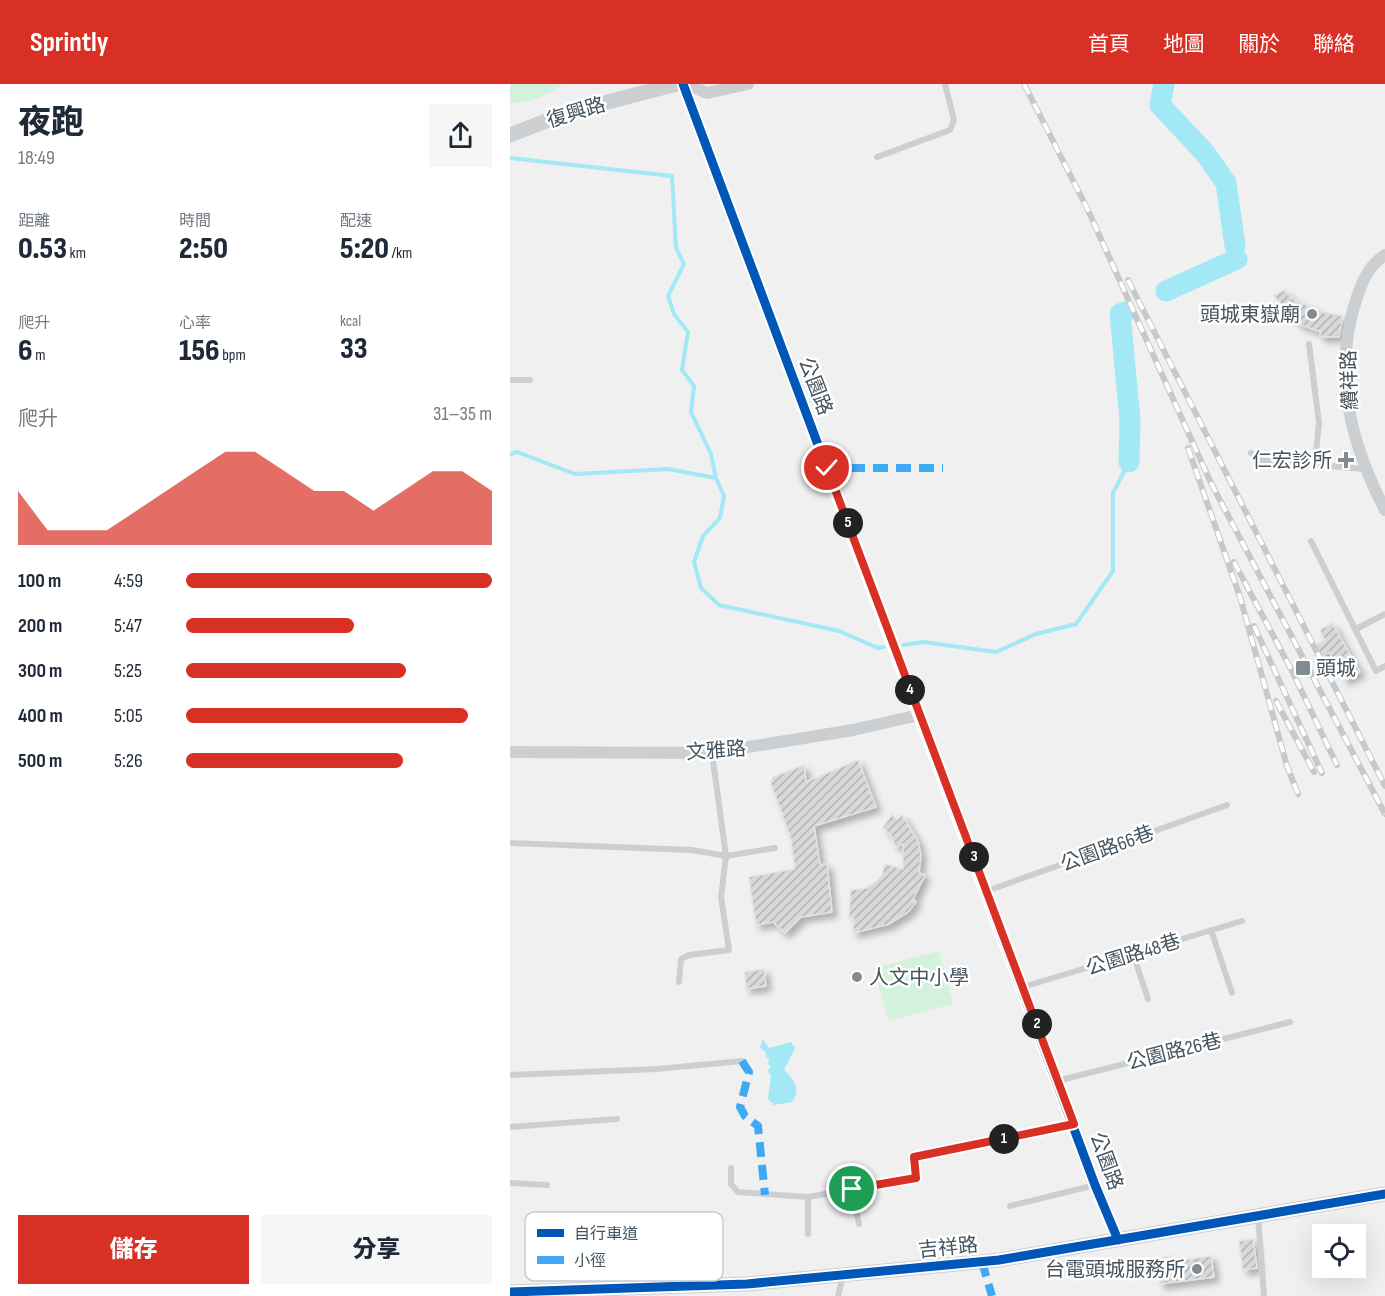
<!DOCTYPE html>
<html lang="zh-TW">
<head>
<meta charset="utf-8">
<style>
  :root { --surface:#fff; --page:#f6f6f7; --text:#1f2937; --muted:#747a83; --accent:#d93025 }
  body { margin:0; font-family:"Sofia Sans Condensed","Noto Sans TC",sans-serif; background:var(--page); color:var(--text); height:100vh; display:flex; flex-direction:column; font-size:22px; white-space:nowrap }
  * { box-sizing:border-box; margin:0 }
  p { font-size:20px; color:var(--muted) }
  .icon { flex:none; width:33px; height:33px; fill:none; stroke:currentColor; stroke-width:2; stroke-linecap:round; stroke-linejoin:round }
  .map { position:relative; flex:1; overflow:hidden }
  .side { display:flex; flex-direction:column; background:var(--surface); width:510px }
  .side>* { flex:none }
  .buttons { position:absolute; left:802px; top:1140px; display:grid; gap:12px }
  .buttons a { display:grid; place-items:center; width:54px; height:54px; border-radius:0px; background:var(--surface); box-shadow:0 6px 24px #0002; font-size:30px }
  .pin { position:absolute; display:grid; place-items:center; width:51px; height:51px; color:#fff; margin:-26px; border:3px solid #fff; border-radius:50%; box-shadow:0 2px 6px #0007 }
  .km { position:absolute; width:30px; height:30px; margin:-15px; border-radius:50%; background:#222; color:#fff; font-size:16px; line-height:30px; text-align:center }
  .round { display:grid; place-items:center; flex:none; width:63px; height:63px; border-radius:0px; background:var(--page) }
  .overview { display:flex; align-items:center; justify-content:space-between; height:102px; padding:0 18px }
  h1 { font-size:33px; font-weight:800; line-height:45px }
  .figures { display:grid; grid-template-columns:repeat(3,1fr); gap:9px; height:102px; padding:6px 18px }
  .figures div { display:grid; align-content:center }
  .figures b { font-size:30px; font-weight:800 }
  .figures small { font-size:16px; font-weight:400 }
  .figures p { font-size:16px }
  .chart { height:168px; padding:12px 18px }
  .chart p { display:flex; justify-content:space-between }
  .chart svg { width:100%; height:108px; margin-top:6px; fill:var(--accent); opacity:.7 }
  .cta { display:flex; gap:12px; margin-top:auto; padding:12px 18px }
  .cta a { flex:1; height:69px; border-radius:0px; background:var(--accent); color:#fff; font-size:24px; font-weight:800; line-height:69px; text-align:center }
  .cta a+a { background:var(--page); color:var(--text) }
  ul { padding:0 18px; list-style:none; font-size:20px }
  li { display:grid; grid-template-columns:96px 72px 1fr; align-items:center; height:45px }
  li i { height:15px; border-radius:8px; background:var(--accent) }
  header { display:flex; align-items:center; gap:36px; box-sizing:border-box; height:84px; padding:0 30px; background:var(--accent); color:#fff }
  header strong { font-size:28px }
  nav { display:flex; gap:33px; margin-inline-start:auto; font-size:21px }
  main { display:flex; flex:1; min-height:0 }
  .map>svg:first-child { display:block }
</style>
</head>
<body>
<header>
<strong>Sprintly</strong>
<nav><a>首頁</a><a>地圖</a><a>關於</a><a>聯絡</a></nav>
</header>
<main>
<section class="side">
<div class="overview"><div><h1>夜跑</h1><p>18:49</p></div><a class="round"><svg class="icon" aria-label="share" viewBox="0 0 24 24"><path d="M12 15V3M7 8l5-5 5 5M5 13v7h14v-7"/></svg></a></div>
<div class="figures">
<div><p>距離</p><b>0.53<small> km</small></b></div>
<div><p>時間</p><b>2:50</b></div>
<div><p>配速</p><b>5:20<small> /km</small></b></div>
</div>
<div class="figures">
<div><p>爬升</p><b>6<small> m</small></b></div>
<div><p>心率</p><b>156<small> bpm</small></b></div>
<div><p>kcal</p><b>33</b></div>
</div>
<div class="chart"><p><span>爬升</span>31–35 m</p>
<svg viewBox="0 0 160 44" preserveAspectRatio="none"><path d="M0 44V22L10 38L20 38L30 38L40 30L50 22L60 14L70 6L80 6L90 14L100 22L110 22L120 30L130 22L140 14L150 14L160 22V44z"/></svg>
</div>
<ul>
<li><b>100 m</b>4:59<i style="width:100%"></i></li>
<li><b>200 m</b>5:47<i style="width:55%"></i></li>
<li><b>300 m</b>5:25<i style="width:72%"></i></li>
<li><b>400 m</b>5:05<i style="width:92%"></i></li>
<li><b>500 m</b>5:26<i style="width:71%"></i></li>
</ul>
<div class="cta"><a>儲存</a><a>分享</a></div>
</section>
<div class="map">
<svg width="875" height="1212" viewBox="0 0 875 1212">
  <defs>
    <pattern id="building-hatch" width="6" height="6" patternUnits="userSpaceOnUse" patternTransform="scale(1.5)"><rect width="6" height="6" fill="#d7d8da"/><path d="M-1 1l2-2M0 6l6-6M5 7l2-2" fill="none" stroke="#b0b2b4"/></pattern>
    <filter id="shadow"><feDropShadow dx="5" dy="5" stdDeviation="3" flood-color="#0004"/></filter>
  </defs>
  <rect width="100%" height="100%" fill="#f1f0f0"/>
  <path fill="#d2f2dc" d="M0,0H53C37,11 20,20 0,19Z
    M429,867L443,920L378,937L364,884Z"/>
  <path fill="#a2e8f5" d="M253,955L259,964L281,958L285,964L274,986C283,994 292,1005 282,1018L264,1021L258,1015L261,991L257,988L261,982L258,980L259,974L256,973V969L250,963Z"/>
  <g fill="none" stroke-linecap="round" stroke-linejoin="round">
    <path stroke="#a2e8f5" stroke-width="4" d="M0,74L162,92L166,164L174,180L158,212L164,230L178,248L172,286L184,302L181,328L201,370L206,394
      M0,370L7,368L65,390L158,385L206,394L214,412L210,434L193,452L184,478L191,504L209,521L329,547L368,564L374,563
      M393,561L413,558L486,568L526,550L566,540L603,487V409L619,378"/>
    <path stroke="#a2e8f5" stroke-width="21" d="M654,0L650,21L695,69L716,99L725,162
      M656,207L727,175
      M615,228L610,230L620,335L619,378"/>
  </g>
  <path fill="url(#building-hatch)" stroke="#e2e2e3" stroke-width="1.5" filter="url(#shadow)" d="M774,206L785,216L812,228L833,232L829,253H810L811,248L789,240L764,212Z
    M822,539L850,588L835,596L819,568L810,574L803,563L815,556L810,546Z
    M348,676L366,723L304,742L310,781L317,780L322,828L291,833L275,849L263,838L246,841L239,793L285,785L281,755L261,699L263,693L294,681L296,698Z
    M382,731L387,736L392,731L408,757L411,772L409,789L415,791L403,815L406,818L398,828L379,840L343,849L344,834L339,833L341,806L357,804L366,798L372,791L375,780L393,785V760L386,763L381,752L373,743Z
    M254,885L256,902L236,905L235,888Z
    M743,1155L747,1184L733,1186L729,1157Z
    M660,1172L661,1178L701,1172L704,1193L650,1200L646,1175Z"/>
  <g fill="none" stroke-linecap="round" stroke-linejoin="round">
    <path stroke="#cccfd1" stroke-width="6" d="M367,73L440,46L444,36L435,0
      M799,260L809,339L805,379
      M0,296H20
      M741,369L750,376L854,385
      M801,457L866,587L875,582
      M846,545L875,530
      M0,759L182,766L216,772L202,669
      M477,807L717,721
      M701,846L722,909
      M623,870L638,915
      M169,898L171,875L179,871L219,866L211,813L216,772L265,764
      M513,903L732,837
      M0,991L147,985L232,977
      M547,997L780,938
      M0,1043L107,1035
      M221,1084V1100L228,1108L298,1113L406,1094L404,1073L564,1040
      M0,1099L37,1101
      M342,1105L349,1140
      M500,1122L585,1101
      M748,1132L754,1212
      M298,1150V1113
      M328,1212L333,1192"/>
    <path stroke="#cccfd1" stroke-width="12" d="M173,0L585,1101L608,1156
      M176,0L197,9L238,0
      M875,171C858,182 852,198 846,216C822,290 841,360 875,426
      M0,668L202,669L343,646L409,631"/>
    <path stroke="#cccfd1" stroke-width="15" d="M0,51L59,28L167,0
      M0,1208L237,1200L489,1176L875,1110"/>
    <defs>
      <path id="rail" d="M514,0L577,124L701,399L875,730
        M618,196L875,702
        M678,364L730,513L777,682L788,710
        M724,478L781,585L827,681
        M744,542L812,689
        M766,617L804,688"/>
    </defs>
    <use href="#rail" stroke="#c6c8ca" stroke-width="6"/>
    <use href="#rail" stroke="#fff" stroke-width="4" stroke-dasharray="11" stroke-linecap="butt"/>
    <path stroke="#3fa9f5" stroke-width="8" stroke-dasharray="15 8" stroke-linecap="butt" d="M317,384H433
      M232,977L239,988L230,1023L235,1032L248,1042L255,1111
      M472,1178L482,1212"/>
    <defs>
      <path id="cycleway" d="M173,0L585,1101L608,1156
        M0,1208L237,1200L489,1176L875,1110"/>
    </defs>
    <use href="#cycleway" stroke="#fff" stroke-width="13"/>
    <use href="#cycleway" stroke="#0057b8" stroke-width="9"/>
  </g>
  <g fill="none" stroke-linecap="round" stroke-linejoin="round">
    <defs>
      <path id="route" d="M317,384L564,1040L404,1073L406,1094L342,1105"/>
    </defs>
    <use href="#route" stroke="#fff" stroke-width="12"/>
    <use href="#route" stroke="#d93025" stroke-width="8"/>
  </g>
  <g fill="#818b92" stroke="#fff" stroke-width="2">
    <circle cx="802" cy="230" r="6"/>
    <path d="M833 367h6v6h6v6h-6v6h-6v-6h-6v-6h6z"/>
    <rect x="785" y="576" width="16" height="16" rx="3"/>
    <circle cx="347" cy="893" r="6"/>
    <circle cx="687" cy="1185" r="6"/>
  </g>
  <g text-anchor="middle" stroke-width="5" stroke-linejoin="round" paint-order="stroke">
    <g font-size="20" fill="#45545f" stroke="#fff">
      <text transform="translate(66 28) rotate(-17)" y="7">復興路</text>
      <text transform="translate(839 296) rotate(-92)" y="7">纘祥路</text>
      <text transform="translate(306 302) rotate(69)" y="7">公園路</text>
      <text transform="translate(206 666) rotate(-4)" y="7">文雅路</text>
      <text transform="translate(597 764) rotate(-20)" y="7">公園路66巷</text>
      <text transform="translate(623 870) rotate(-17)" y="7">公園路48巷</text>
      <text transform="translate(664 967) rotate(-14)" y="7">公園路26巷</text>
      <text transform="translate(597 1077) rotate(70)" y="7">公園路</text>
      <text transform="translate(438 1163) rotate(-6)" y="7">吉祥路</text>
    </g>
    <g font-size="20" fill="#45545f" stroke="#fff" text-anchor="end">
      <text x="790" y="237">頭城東嶽廟</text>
      <text x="822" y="383">仁宏診所</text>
      <text x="806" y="591" text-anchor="start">頭城</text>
      <text x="359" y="900" text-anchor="start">人文中小學</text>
      <text x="675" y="1192">台電頭城服務所</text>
    </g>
  </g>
  <rect x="15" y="1128" width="198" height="69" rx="9" fill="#fff" stroke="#c7cccf" stroke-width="1.5"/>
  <rect x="27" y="1145" width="27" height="8" fill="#0057b8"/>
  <rect x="27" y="1172" width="27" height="8" fill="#3fa9f5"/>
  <g font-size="16" fill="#45545f">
    <text x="64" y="1155">自行車道</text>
    <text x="64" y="1182">小徑</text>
  </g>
</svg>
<div class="buttons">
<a><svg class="icon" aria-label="locate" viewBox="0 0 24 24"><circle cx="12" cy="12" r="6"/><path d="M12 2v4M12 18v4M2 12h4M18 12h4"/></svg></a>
</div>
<div class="pin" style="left:342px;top:1105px;background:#1e9e55"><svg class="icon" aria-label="arrive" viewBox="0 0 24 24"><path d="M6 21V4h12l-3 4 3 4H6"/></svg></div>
<div class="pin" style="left:317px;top:384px;background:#d93025"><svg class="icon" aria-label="check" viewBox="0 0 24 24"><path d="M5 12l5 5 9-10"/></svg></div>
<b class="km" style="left:494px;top:1055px">1</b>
<b class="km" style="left:527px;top:940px">2</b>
<b class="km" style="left:464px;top:773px">3</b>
<b class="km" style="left:400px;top:606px">4</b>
<b class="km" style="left:338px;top:439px">5</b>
</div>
</main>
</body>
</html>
